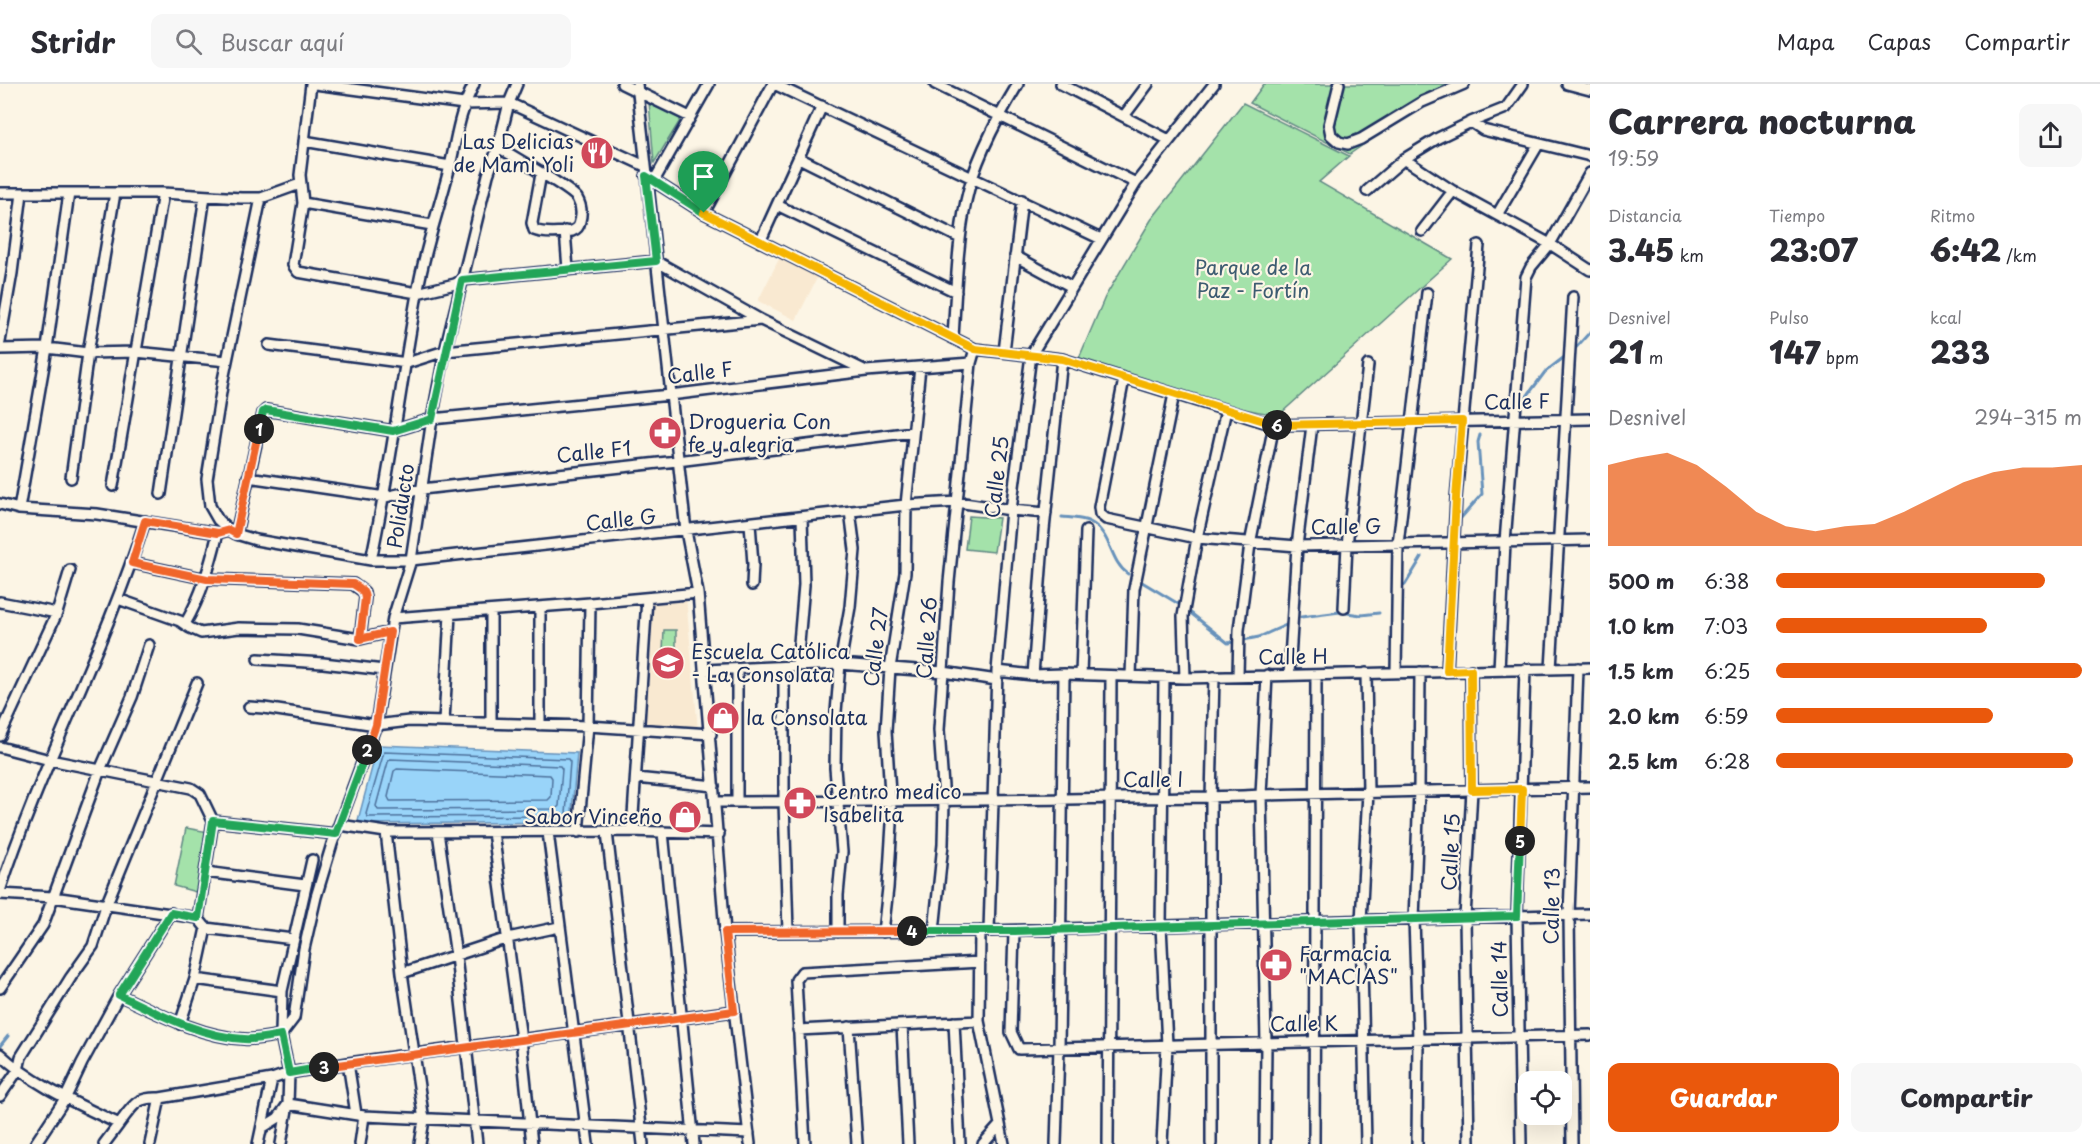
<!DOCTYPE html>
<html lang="es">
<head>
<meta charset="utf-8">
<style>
  :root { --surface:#fff; --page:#f7f7f7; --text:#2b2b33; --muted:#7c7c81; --line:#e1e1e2; --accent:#ea580c }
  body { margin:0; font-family:"Playpen Sans",sans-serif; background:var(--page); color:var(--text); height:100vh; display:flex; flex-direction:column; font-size:22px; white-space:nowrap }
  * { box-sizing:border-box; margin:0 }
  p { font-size:20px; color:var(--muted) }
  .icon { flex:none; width:33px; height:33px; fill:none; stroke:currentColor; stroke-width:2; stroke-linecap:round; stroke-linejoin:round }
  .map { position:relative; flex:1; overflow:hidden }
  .details { display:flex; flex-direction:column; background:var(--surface); width:510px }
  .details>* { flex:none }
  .buttons { position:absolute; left:1518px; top:987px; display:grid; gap:12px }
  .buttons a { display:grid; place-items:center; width:54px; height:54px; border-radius:12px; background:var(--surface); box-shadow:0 6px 24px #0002; font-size:30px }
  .pin { position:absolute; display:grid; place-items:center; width:51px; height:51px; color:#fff; margin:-62px -26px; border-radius:50% 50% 50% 0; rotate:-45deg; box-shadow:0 0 6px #0007 }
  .pin .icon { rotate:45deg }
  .km { position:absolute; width:30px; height:30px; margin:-15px; border-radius:50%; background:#222; color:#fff; font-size:16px; line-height:30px; text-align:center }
  .round { display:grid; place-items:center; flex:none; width:63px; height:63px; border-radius:12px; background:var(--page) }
  .summary { display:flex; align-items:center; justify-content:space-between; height:102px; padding:0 18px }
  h1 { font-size:33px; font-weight:800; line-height:45px }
  .figures { display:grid; grid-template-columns:repeat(3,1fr); gap:9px; height:102px; padding:6px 18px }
  .figures div { display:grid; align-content:center }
  .figures b { font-size:30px; font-weight:800 }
  .figures small { font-size:16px; font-weight:400 }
  .figures p { font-size:16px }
  .chart { height:168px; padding:12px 18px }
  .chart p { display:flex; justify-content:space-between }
  .chart svg { width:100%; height:108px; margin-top:6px; fill:var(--accent); opacity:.7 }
  .button { display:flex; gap:12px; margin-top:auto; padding:12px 18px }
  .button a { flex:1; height:69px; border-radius:12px; background:var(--accent); color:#fff; font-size:24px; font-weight:800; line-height:69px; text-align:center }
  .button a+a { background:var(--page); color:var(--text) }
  ul { padding:0 18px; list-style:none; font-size:20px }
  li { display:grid; grid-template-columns:96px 72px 1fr; align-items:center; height:45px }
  li i { height:15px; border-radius:8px; background:var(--accent) }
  header { display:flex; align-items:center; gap:36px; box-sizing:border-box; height:84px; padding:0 30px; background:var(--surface); border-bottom:2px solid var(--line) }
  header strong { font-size:28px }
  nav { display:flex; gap:33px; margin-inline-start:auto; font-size:21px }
  .search { width:420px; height:54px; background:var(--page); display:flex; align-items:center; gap:15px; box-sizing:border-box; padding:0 21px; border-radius:12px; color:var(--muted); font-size:22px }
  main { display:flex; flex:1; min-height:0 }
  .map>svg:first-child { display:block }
</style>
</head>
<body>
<header>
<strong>Stridr</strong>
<div class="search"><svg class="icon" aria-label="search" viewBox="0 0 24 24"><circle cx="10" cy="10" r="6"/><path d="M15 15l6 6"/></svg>Buscar aquí</div>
<nav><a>Mapa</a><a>Capas</a><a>Compartir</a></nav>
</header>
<main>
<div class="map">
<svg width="1590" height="1060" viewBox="0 0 1590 1060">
  <rect width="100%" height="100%" fill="#fcf5e5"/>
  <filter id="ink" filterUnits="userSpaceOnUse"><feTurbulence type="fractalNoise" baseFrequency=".0167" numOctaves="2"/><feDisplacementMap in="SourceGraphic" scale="12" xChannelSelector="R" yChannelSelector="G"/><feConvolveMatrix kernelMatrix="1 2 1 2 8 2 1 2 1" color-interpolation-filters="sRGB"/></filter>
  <g filter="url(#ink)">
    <path fill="#f9e9d1" d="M781,171L819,190L796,236L758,217Z
      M686,513L698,646L641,643L648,515Z"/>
    <path fill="#a4e2aa" stroke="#608884" stroke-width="1.5" d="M1264,0H1471L1419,22L1350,70L1250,19Z
      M649,18L681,35L654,79Z
      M1243,19L1349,72L1319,98L1452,175L1279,331C1211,322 1144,297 1079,274L1105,213L1151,136Z
      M969,432L999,434L994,468L965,465Z
      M664,546H676V568H663Z
      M186,744L209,748L196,808L174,802Z"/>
    <path fill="#99d4f9" stroke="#6792bb" stroke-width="1.5" d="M378,661L577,669L571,738L357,740Z"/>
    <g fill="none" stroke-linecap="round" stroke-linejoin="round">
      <path stroke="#4d719c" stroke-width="1.5" d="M384,668L568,675L570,678L566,730L563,732L368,733L366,730Z
        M390,675L560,682L562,685L559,722L556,725L378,726L376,722L388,678Z
        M397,685L550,691L552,694L551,713L548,716L390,717L388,713L394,687Z"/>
      <path stroke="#6792bb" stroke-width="3" d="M1573,267L1590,248
        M1522,319L1545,288L1567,271
        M1062,433C1070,434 1082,434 1090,438C1112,449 1109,477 1128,490
        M1461,434L1482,410L1478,358L1480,351
        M1142,498L1182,522
        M1405,501L1422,473
        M1187,526L1228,559L1259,553L1286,541
        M1301,533L1340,528L1361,531L1379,529
        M0,962L8,952"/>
      <defs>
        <path id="minor" d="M311,0L300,91L303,119L293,181L298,188L417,209L455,200L462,196L656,177L761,236L866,287
          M315,0L464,20L509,19L645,82
          M622,0L690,33
          M637,0L686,447L698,509L725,848L750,1060
          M774,0L1101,155
          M935,0L1136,99
          M1061,0L1169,56
          M1339,0L1329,41L1331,51L1339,58L1348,60L1361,55L1422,18L1464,0
          M1567,0L1590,6
          M1124,32L1148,0
          M1471,38L1483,46L1590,72
          M304,57L450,82
          M498,63C512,72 570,104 577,114C581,121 582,130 580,137C579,143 577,145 572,147C561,149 544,150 534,146L532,139L541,90
          M799,74L960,154
          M1404,75L1453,107L1550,160L1590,89
          M646,92L704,129L975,265L1062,275L1274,341L1590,335
          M654,97L709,0
          M1367,107L1404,75L1438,54L1471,38L1506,24L1523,0
          M0,109H163L241,114H261L300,100
          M261,114L223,296L207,395L210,422L218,436L229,446L236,450L256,456L371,476H411L906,421L957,418L1011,426L1046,429
          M303,119L432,141
          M777,121L956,208
          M704,129L773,0
          M1497,131L1538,61
          M565,147L568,185
          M1422,147L1453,107
          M760,158L822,22
          M1015,172L1072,203
          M953,253C956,208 957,161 966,117C974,78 998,33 1018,0
          M0,258L12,189L22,109
          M269,261L407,279L445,267L761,236
          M0,265L47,264L88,269L136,268L227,277
          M1004,268L1022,116
          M1124,295L1099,423L1100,430L1106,435L1197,454L1297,462L1590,456
          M248,393L385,413L422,405L677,377L913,348
          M71,394L88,269L115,109
          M113,402L163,109
          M161,410L205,112
          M0,420L19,425L97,430L218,449L229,446
          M19,425L47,264L69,109
          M750,439L753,480L752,501
          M236,450L263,329L266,326L393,347L432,335L670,311L866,287L971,279
          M371,476C390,388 401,299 417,210C424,167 439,125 450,82C457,52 459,29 474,0
          M132,479L207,495L353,500L364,508L365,514L360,555
          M118,515L180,537L190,544L201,549L239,544L298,545L360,555L390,548
          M0,518L57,529
          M540,523V641
          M1344,524L1347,461L1368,281
          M491,527V639
          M393,534L590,519L698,509
          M185,540C202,511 210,481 218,449
          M258,575L323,579L384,586
          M797,582L804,501L802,433
          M784,583V717L788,848
          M737,585V718
          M1551,585L1573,213
          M705,586L840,580L943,588L997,596
          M1499,586L1505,458L1526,193L1531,183L1550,160L1590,186
          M997,587L1033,591L1064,590L1185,594L1590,584
          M1447,587L1456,414L1479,161
          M1396,588L1398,460L1427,209
          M1366,589L1368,708L1361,837L1366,1060
          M1033,591L1044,446L1062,275
          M1081,591L1086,447
          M1289,591L1297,462L1312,341
          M1131,592L1134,505L1174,310
          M1238,592L1239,546L1250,460L1274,341
          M1185,594L1183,532L1197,454L1226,326
          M249,623L264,624L376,641L409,637L588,642L711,650
          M444,638L450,530
          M0,652L57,529L70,486
          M0,663L50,676L191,704L200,710L213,737L336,750
          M636,694L714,702
          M715,718C849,717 982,717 1116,714C1164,713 1212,714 1261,711L1590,703
          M340,741L386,748L632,747L719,750
          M632,747L647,514
          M386,748L402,889L424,1036L420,1060
          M438,748L456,872L477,1060
          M493,748L521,955L532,1060
          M548,748L588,1060
          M578,748L588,642L590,519
          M607,748L643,1060
          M663,748L694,1060
          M205,788L305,801
          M0,807C41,681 105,564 145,437
          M0,810L53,813L198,834
          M198,834L206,844L293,855
          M198,834L213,737
          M934,847L943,760L944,717L939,646L949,498L971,279L975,265
          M980,847L979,937L1004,1060
          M989,847L997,587L1011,426L1031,271L1136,99L1214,0
          M1014,847L1011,948L1019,965L1590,951
          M725,848L989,847L1590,830
          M838,848V811L842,768L835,684L836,628L840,580L850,523L855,466L850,427
          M883,848L888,804L892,740L886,647L890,584L905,489L906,421L920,283
          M402,889L508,854L559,843
          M195,895L282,907
          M0,904L43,841L100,686L132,613L149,561
          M119,911C157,929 201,953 244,955C256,956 269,953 281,951L294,934L304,865L316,813L332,760L376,641L393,534L411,476L432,335L445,267L488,91L498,63L509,19L517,0
          M954,938L960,1060
          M180,940L195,895L206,844
          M902,941L908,1060
          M849,943L857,1060
          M798,946L979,937
          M0,970C33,1001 78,1020 119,1040C134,1021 135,1013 160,1014L272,995L289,989L348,979L734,927
          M348,979L356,1030
          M0,1012L18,986L21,973L71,893L93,862L107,819L197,599
          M262,1044L278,1034L288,1020L289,989L281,951L282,907L312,776
          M35,1060L66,1013L82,979L119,911L171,829
          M104,1060L119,1040
          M150,1060L160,1014
          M258,1060L272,995
          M281,1060L288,1020L364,1032L749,1049
          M360,1060L364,1032
          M805,1060L796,896L802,888L980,878
          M983,1060L1000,1041
          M1056,1060L1059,964L1064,590
          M1108,1060L1111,593
          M1162,1060L1167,961L1161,842L1164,594
          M1211,1060V714L1214,593
          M1265,1060L1266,959L1261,711L1267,591
          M1314,1060L1316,591
          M1417,1060L1418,955L1414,835L1419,707L1420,588
          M1469,1060L1465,834L1472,706L1471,586
          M1521,1060L1517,832L1525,585
          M1572,1060L1569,831L1578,584"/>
      </defs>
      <use href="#minor" stroke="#1b2f5e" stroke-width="14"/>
      <use href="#minor" stroke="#fcf5e5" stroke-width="9"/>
    </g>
  </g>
  <g fill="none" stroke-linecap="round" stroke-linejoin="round" filter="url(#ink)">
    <defs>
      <path id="split-1" d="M259,345L263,328L266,326L393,347L432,335L462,196L656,177L646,92L704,129"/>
      <path id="split-2" d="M259,345L236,450L229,446L218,449L145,437L132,479L207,495L353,500C360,504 364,506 365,514L360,555L390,548L376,641L367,666"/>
      <path id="split-3" d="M324,983L289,989L281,951C269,953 256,956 244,955C201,953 157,929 119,911L171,829L198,834L213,737L336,750L367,666"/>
      <path id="split-4" d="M324,983L734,927L725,848L912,847"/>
      <path id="split-5" d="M912,847H1014L1517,832L1520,757"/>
      <path id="split-6" d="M1277,341L1462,337L1456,414L1447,587L1471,586L1472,706L1522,705L1520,757"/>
      <path id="split-7" d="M704,129L975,265L1062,275L1277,341"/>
    </defs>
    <use href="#split-1" stroke="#fff" stroke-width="12"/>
    <use href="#split-2" stroke="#fff" stroke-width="12"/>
    <use href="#split-3" stroke="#fff" stroke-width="12"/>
    <use href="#split-4" stroke="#fff" stroke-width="12"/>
    <use href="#split-5" stroke="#fff" stroke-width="12"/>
    <use href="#split-6" stroke="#fff" stroke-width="12"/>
    <use href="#split-7" stroke="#fff" stroke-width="12"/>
    <use href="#split-1" stroke="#22a559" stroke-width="8"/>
    <use href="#split-2" stroke="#f0652b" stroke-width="8"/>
    <use href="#split-3" stroke="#22a559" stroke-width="8"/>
    <use href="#split-4" stroke="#f0652b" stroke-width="8"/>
    <use href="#split-5" stroke="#22a559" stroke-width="8"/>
    <use href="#split-6" stroke="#f5b400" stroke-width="8"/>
    <use href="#split-7" stroke="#f5b400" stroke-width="8"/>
  </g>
  <defs>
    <symbol id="restaurant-disc" viewBox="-11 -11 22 22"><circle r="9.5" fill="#d1495b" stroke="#fcf5e5"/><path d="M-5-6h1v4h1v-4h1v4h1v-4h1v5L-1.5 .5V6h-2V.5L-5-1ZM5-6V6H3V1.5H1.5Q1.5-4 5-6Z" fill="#fff"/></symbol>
    <symbol id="pharmacy-disc" viewBox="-11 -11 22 22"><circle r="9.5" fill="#d1495b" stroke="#fcf5e5"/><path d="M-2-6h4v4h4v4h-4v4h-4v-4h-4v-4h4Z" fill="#fff"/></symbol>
    <symbol id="school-disc" viewBox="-11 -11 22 22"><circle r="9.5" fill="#d1495b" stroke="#fcf5e5"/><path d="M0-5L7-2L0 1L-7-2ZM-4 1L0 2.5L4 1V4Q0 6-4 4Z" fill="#fff"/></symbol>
    <symbol id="shop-disc" viewBox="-11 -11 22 22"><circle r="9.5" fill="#d1495b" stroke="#fcf5e5"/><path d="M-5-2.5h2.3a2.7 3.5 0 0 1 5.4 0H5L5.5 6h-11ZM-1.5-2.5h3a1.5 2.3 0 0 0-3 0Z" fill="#fff"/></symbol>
  </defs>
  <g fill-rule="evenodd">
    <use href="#restaurant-disc" x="578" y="50" width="38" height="38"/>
    <use href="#pharmacy-disc" x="646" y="330" width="38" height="38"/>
    <use href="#school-disc" x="649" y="560" width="38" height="38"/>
    <use href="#shop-disc" x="704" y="615" width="38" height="38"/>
    <use href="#pharmacy-disc" x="781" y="700" width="38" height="38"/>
    <use href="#shop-disc" x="666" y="714" width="38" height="38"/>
    <use href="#pharmacy-disc" x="1257" y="862" width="38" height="38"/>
  </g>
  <g text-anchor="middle" stroke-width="4.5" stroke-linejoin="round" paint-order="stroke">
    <g font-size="20" fill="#1b2f5e" stroke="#fcf5e5" text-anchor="start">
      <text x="574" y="65" text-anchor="end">Las Delicias<tspan x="574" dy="23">de Mami Yoli</tspan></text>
      <text x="688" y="345">Drogueria Con<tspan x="688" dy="23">fe y alegria</tspan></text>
      <text x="691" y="575">Escuela Católica<tspan x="691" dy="23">- La Consolata</tspan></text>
      <text x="746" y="641">la Consolata</text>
      <text x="823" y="715">Centro medico<tspan x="823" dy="23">Isabelita</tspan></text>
      <text x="662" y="740" text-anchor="end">Sabor Vinceño</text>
      <text x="1299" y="877">Farmacia<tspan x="1299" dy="23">"MACIAS"</tspan></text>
    </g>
    <g font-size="20" fill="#3d5c71" stroke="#fcf5e5">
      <text x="1253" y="191">Parque de la<tspan x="1253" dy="23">Paz - Fortín</tspan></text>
    </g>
    <g font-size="20" fill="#1b2f5e" stroke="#fcf5e5">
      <text transform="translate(700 289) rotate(-7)" y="7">Calle F</text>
      <text transform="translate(1517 318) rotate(-1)" y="7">Calle F</text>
      <text transform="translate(594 368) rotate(-6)" y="7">Calle F1</text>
      <text transform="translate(997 393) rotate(-83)" y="7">Calle 25</text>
      <text transform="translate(401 422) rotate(-81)" y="7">Poliducto</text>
      <text transform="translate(621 436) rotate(-6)" y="7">Calle G</text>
      <text transform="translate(1346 443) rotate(-1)" y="7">Calle G</text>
      <text transform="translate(927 554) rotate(-86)" y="7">Calle 26</text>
      <text transform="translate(876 563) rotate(-83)" y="7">Calle 27</text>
      <text transform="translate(1293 573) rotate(-1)" y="7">Calle H</text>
      <text x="1153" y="703">Calle I</text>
      <text transform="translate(1451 768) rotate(-87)" y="7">Calle 15</text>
      <text transform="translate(1552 822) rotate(-89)" y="7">Calle 13</text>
      <text transform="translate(1500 895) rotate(-91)" y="7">Calle 14</text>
      <text transform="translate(1304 940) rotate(-1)" y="7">Calle K</text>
    </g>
  </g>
</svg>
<div class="buttons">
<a><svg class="icon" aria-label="locate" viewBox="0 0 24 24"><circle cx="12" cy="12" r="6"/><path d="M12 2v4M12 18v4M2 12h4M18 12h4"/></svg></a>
</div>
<div class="pin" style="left:704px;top:129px;background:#1e9e55"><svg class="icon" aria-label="arrive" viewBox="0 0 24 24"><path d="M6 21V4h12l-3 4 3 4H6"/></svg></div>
<b class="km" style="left:259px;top:345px">1</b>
<b class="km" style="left:367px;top:666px">2</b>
<b class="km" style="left:324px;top:983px">3</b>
<b class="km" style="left:912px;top:847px">4</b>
<b class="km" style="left:1520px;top:757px">5</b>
<b class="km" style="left:1277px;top:341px">6</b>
</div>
<section class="details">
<div class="summary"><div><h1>Carrera nocturna</h1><p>19:59</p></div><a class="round"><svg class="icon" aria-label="share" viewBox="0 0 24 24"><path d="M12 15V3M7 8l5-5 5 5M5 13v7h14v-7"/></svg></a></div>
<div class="figures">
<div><p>Distancia</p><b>3.45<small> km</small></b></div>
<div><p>Tiempo</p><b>23:07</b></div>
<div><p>Ritmo</p><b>6:42<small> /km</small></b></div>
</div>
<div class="figures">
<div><p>Desnivel</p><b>21<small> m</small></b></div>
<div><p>Pulso</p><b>147<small> bpm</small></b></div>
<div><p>kcal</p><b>233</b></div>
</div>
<div class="chart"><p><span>Desnivel</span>294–315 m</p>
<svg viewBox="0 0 160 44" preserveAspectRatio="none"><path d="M0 44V11L10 8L20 6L30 11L40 20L50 30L60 36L70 38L80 36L90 35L100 30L110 24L120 18L130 14L140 12L150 12L160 11V44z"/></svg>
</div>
<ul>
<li><b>500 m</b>6:38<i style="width:88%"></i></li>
<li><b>1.0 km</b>7:03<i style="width:69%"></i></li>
<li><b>1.5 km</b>6:25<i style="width:100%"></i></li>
<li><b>2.0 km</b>6:59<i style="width:71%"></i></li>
<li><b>2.5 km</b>6:28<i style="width:97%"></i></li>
</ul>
<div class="button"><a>Guardar</a><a>Compartir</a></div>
</section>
</main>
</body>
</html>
